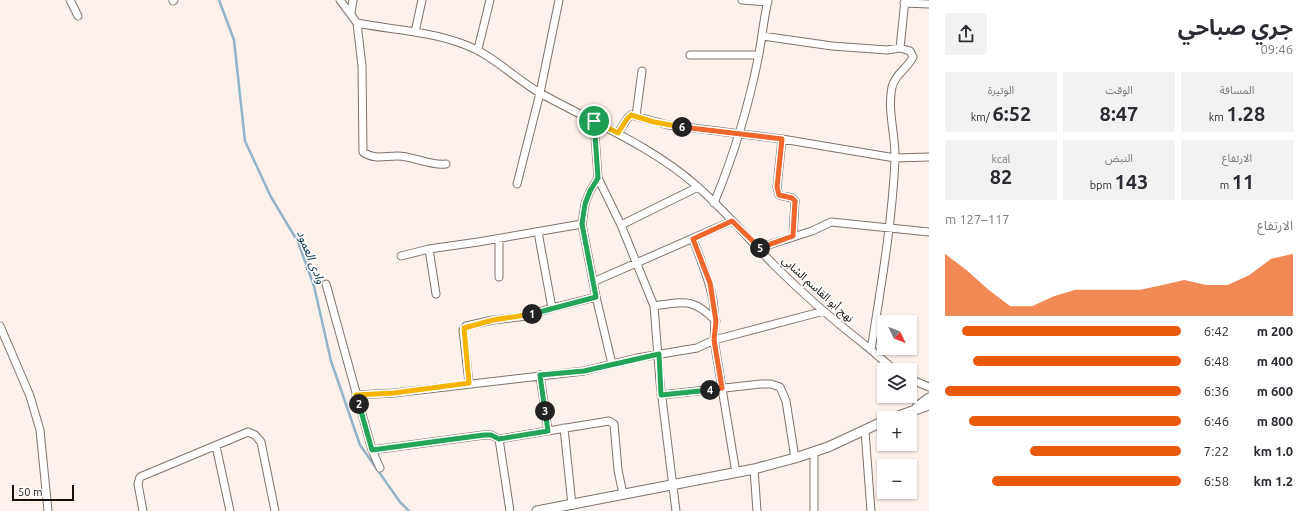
<!DOCTYPE html>
<html lang="ar">
<head>
<meta charset="utf-8">
<style>
  :root { --surface:#fff; --page:#f2f2f3; --text:#2b2b33; --muted:#7c7c81; --accent:#ea580c }
  body { margin:0; font-family:Ubuntu,"Noto Sans Arabic",sans-serif; background:var(--page); color:var(--text); direction:rtl; height:100vh; display:flex; flex-direction:column; font-size:15px; white-space:nowrap }
  * { box-sizing:border-box; margin:0 }
  p { font-size:13px; color:var(--muted) }
  .icon { flex:none; width:22px; height:22px; fill:none; stroke:currentColor; stroke-width:2; stroke-linecap:round; stroke-linejoin:round }
  .map { position:relative; flex:1; overflow:hidden; direction:ltr }
  .details { display:flex; flex-direction:column; background:var(--surface); width:380px }
  .details>* { flex:none }
  .needle { width:26px; rotate:133deg }
  .tools { position:absolute; left:877px; top:315px; display:grid; gap:8px }
  .tools a { display:grid; place-items:center; width:40px; height:40px; border-radius:0px; background:var(--surface); box-shadow:0 1px 3px #0004; font-size:20px }
  .scale { position:absolute; left:12px; bottom:10px; width:62px; box-sizing:border-box; padding-left:4px; border:2px solid #15100c; border-top:0; font-size:11px; line-height:14px; white-space:nowrap; color:#15100c; -webkit-text-stroke:3px #fff; paint-order:stroke }
  .pin { position:absolute; display:grid; place-items:center; width:34px; height:34px; color:#fff; margin:-17px; border:2px solid #fff; border-radius:50%; box-shadow:0 1px 4px #0007 }
  .km { position:absolute; width:20px; height:20px; margin:-10px; border-radius:50%; background:#222; color:#fff; font-size:11px; line-height:20px; text-align:center }
  .round { display:grid; place-items:center; flex:none; width:42px; height:42px; border-radius:0px; background:var(--page) }
  .headline { display:flex; align-items:center; justify-content:space-between; height:68px; padding:0 16px }
  h1 { font-size:22px; font-weight:700; line-height:30px }
  .stats { display:grid; grid-template-columns:repeat(3,1fr); gap:6px; height:68px; padding:4px 16px }
  .stats div { display:grid; align-content:center; border-radius:0px; background:var(--page); text-align:center }
  .stats b { font-size:20px; font-weight:700 }
  .stats small { font-size:11px; font-weight:400 }
  .stats p { font-size:11px }
  .chart { height:112px; padding:8px 16px }
  .chart p { display:flex; justify-content:space-between }
  .chart svg { width:100%; height:72px; margin-top:4px; fill:var(--accent); opacity:.7 }
  ul { padding:0 16px; list-style:none; font-size:13px }
  li { display:grid; grid-template-columns:64px 48px 1fr; align-items:center; height:30px }
  li i { height:10px; border-radius:5px; background:var(--accent) }
  main { display:flex; flex:1; min-height:0 }
  .map>svg:first-child { display:block }
</style>
</head>
<body>
<main>
<section class="details">
<div class="headline"><div><h1>جري صباحي</h1><p>09:46</p></div><a class="round"><svg class="icon" aria-label="share" viewBox="0 0 24 24"><path d="M12 15V3M7 8l5-5 5 5M5 13v7h14v-7"/></svg></a></div>
<div class="stats">
<div><p>المسافة</p><b>1.28<small> km</small></b></div>
<div><p>الوقت</p><b>8:47</b></div>
<div><p>الوتيرة</p><b>6:52<small> /km</small></b></div>
</div>
<div class="stats">
<div><p>الارتفاع</p><b>11<small> m</small></b></div>
<div><p>النبض</p><b>143<small> bpm</small></b></div>
<div><p>kcal</p><b>82</b></div>
</div>
<div class="chart"><p><span>الارتفاع</span>117–127 m</p>
<svg viewBox="0 0 160 44" preserveAspectRatio="none"><path d="M0 44V6L10 16L20 28L30 38L40 38L50 32L60 28L70 28L80 28L90 28L100 25L110 22L120 25L130 25L140 19L150 9L160 6V44z"/></svg>
</div>
<ul>
<li><b>200 m</b>6:42<i style="width:93%"></i></li>
<li><b>400 m</b>6:48<i style="width:88%"></i></li>
<li><b>600 m</b>6:36<i style="width:100%"></i></li>
<li><b>800 m</b>6:46<i style="width:90%"></i></li>
<li><b>1.0 km</b>7:22<i style="width:64%"></i></li>
<li><b>1.2 km</b>6:58<i style="width:80%"></i></li>
</ul>
</section>
<div class="map">
<svg width="929" height="511" viewBox="0 0 929 511">
  <rect width="100%" height="100%" fill="#fdf2eb"/>
  <g fill="none" stroke-linecap="round" stroke-linejoin="round">
    <path stroke="#91b4cb" stroke-width="2.5" d="M219,0L234,40L245,141L271,197L298,242L314,286L331,361L360,445L400,502L409,511"/>
    <defs>
      <path id="minor" d="M70,0L78,16
        M340,0L357,23C392,30 429,31 463,44C492,54 514,78 540,93C594,123 652,146 698,187C725,211 749,239 774,265C803,294 833,320 865,345C876,353 884,363 896,370
        M742,0L768,2
        M173,1L174,0
        M904,3L929,4
        M351,13L353,0
        M357,23L362,66L363,152C374,160 385,156 397,156C414,156 429,166 446,164
        M415,32L422,0
        M762,36L832,46L887,50L900,48L905,0
        M478,49L490,0
        M690,55H758
        M636,116L642,71
        M594,121L598,178L621,225L654,306L660,382L676,511
        M618,133L627,119L631,115L668,125L782,139L895,158L929,157
        M782,139L777,187L779,195L792,198L795,201L793,237
        M598,178L590,191L585,204L582,224L596,297L612,364
        M517,184L540,93L559,0
        M714,203C734,155 749,105 759,54C762,36 764,18 768,0
        M621,225L698,187
        M538,232L552,308
        M693,239C707,277 718,298 714,340L736,473
        M759,248L812,231L831,222L929,232
        M429,249L436,294
        M401,256L429,249L478,242L582,224
        M499,277V239
        M593,282L732,221
        M326,284L372,450L380,468
        M654,306C684,302 692,297 716,321
        M0,326L30,396L40,430L48,511
        M871,350C881,286 892,224 895,160C896,136 887,111 892,87C895,74 908,68 913,57L910,51L900,48
        M540,375L548,431
        M910,379L929,387
        M469,383L463,330L466,326L493,320L527,316L552,308L596,297
        M356,395L394,393L584,371L637,358L697,348L714,340L824,311
        M661,395L761,384H771L780,387L786,401L795,458
        M564,428L572,505
        M865,431L871,511
        M499,439L510,511
        M216,446L230,511
        M372,450L484,435H491L499,439L609,421L614,424L618,470L623,494
        M814,452V511
        M754,469L757,511
        M143,511L138,484L140,477L248,432L255,435L261,442L275,511"/>
      <path id="tertiary" d="M917,407L929,398
        M893,418L929,405
        M537,511L754,469L795,458L828,447L884,421"/>
    </defs>
    <use href="#minor" stroke="#817268" stroke-width="9"/>
    <use href="#tertiary" stroke="#817268" stroke-width="11"/>
    <use href="#minor" stroke="#fff" stroke-width="7"/>
    <use href="#tertiary" stroke="#fff" stroke-width="9"/>
  </g>
  <g fill="none" stroke-linecap="round" stroke-linejoin="round">
    <defs>
      <path id="split-1" d="M532,314L596,297L582,224L585,204L590,191L598,178L594,121"/>
      <path id="split-2" d="M359,404L356,395L394,393L469,383L464,328L493,320L532,314"/>
      <path id="split-3" d="M359,404L372,450L484,435H491L499,439L548,431L545,411"/>
      <path id="split-4" d="M545,411L540,375L584,371L659,354L661,395L710,390"/>
      <path id="split-5" d="M710,390L722,388L714,340L716,321L710,283L693,239L732,221L760,248"/>
      <path id="split-6" d="M682,127L782,139L777,187L779,195L792,198L795,201L793,236L760,248"/>
      <path id="split-7" d="M594,121L618,133L627,119L631,115L654,122L682,127"/>
    </defs>
    <use href="#split-1" stroke="#fff" stroke-width="8"/>
    <use href="#split-2" stroke="#fff" stroke-width="8"/>
    <use href="#split-3" stroke="#fff" stroke-width="8"/>
    <use href="#split-4" stroke="#fff" stroke-width="8"/>
    <use href="#split-5" stroke="#fff" stroke-width="8"/>
    <use href="#split-6" stroke="#fff" stroke-width="8"/>
    <use href="#split-7" stroke="#fff" stroke-width="8"/>
    <use href="#split-1" stroke="#22a559" stroke-width="5"/>
    <use href="#split-2" stroke="#f5b400" stroke-width="5"/>
    <use href="#split-3" stroke="#22a559" stroke-width="5"/>
    <use href="#split-4" stroke="#22a559" stroke-width="5"/>
    <use href="#split-5" stroke="#f0652b" stroke-width="5"/>
    <use href="#split-6" stroke="#f0652b" stroke-width="5"/>
    <use href="#split-7" stroke="#f5b400" stroke-width="5"/>
  </g>
  <g text-anchor="middle" stroke-width="3" stroke-linejoin="round" paint-order="stroke">
    <g font-size="11" fill="#15100c" stroke="#fff">
      <text transform="translate(818 289) rotate(42)" y="4">نهج أبو القاسم الشابي</text>
    </g>
    <g font-size="12" font-style="italic" fill="#07354d" stroke="#fff">
      <text transform="translate(311 257) rotate(68)" y="4">وادي العمود</text>
    </g>
  </g>
</svg>
<div class="tools">
<a><svg class="needle" viewBox="-14 -14 28 28"><path d="M0-13l5 13h-10z" fill="#e53935"/><path d="M0 13l5-13h-10z" fill="#7c7c81"/></svg></a>
<a><svg class="icon" aria-label="layers" viewBox="0 0 24 24"><path d="M12 4l9 5-9 5-9-5zM3 14l9 5 9-5"/></svg></a>
<a>+</a>
<a>−</a>
</div>
<div class="scale">50 m</div>
<div class="pin" style="left:594px;top:121px;background:#1e9e55"><svg class="icon" aria-label="arrive" viewBox="0 0 24 24"><path d="M6 21V4h12l-3 4 3 4H6"/></svg></div>
<b class="km" style="left:532px;top:314px">1</b>
<b class="km" style="left:359px;top:404px">2</b>
<b class="km" style="left:545px;top:411px">3</b>
<b class="km" style="left:710px;top:390px">4</b>
<b class="km" style="left:760px;top:248px">5</b>
<b class="km" style="left:682px;top:127px">6</b>
</div>
</main>
</body>
</html>
